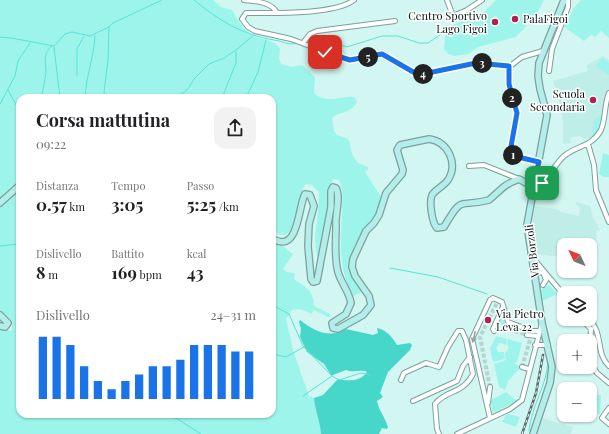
<!DOCTYPE html>
<html lang="it">
<head>
<meta charset="utf-8">
<style>
  :root { --surface:#fff; --page:#f2f2f2; --text:#202124; --muted:#757577; --accent:#1a73e8 }
  body { margin:0; font-family:"Playfair Display",serif; background:var(--page); color:var(--text); height:100vh; display:flex; flex-direction:column; font-size:15px; white-space:nowrap }
  * { box-sizing:border-box; margin:0 }
  p { font-size:13px; color:var(--muted) }
  .icon { flex:none; width:22px; height:22px; fill:none; stroke:currentColor; stroke-width:2; stroke-linecap:round; stroke-linejoin:round }
  .map { position:relative; flex:1; overflow:hidden }
  .drawer { position:absolute; left:16px; top:94px; width:260px; height:324px; display:flex; flex-direction:column; background:var(--surface); border-radius:12px; box-shadow:0 1px 3px #0004 }
  .drawer>* { flex:none }
  .needle { width:26px; rotate:313deg }
  .controls { position:absolute; left:557px; top:238px; display:grid; gap:8px }
  .controls a { display:grid; place-items:center; width:40px; height:40px; border-radius:8px; background:var(--surface); box-shadow:0 1px 3px #0004; font-size:20px }
  .pin { position:absolute; display:grid; place-items:center; width:34px; height:34px; color:#fff; margin:-17px; border-radius:8px; box-shadow:0 2px 6px #0006 }
  .km { position:absolute; width:20px; height:20px; margin:-10px; border-radius:50%; background:#222; color:#fff; font-size:11px; line-height:20px; text-align:center }
  .round { display:grid; place-items:center; flex:none; width:42px; height:42px; border-radius:12px; background:var(--page) }
  .overview { display:flex; align-items:center; justify-content:space-between; height:68px; padding:0 20px }
  h1 { font-size:18px; font-weight:700; line-height:30px }
  .stats { display:grid; grid-template-columns:repeat(3,1fr); gap:6px; height:68px; padding:4px 20px }
  .stats div { display:grid; align-content:center }
  .stats b { font-size:17px; font-weight:700 }
  .stats small { font-size:11px; font-weight:400 }
  .stats p { font-size:11px }
  .chart { height:112px; padding:8px 20px }
  .chart p { display:flex; justify-content:space-between }
  .chart svg { width:100%; height:72px; margin-top:4px; stroke:var(--accent); stroke-width:6 }
  .map>svg:first-child { display:block }
</style>
</head>
<body>
<div class="map">
<svg width="609" height="434" viewBox="0 0 609 434">
  <rect width="100%" height="100%" fill="#d2f7f2"/>
  <path fill="#bfeee8" d="M603,56L609,60V93L596,137L584,139L580,136L570,138L571,143L563,144V123L559,98L553,81L588,71L587,65Z
    M576,202L590,206L593,217L599,227L600,230L596,231L597,238L592,254L590,255V245H564V254L555,256L536,254L531,226L533,206L556,209L562,212L579,216L580,208L576,204Z
    M542,418L573,427L571,434H537Z"/>
  <path fill="#9df4ea" d="M0,0H213L221,7L232,10C237,18 243,30 252,35C262,41 273,38 280,49L279,59L281,64L292,67L302,65L315,77L314,93C328,105 340,95 355,97L357,102C348,116 341,110 332,118L334,131L337,135L348,139L350,144L352,154L357,162L369,168L365,172L381,197L378,212L352,252L349,266L353,277L362,292L354,296C337,269 341,241 342,211C342,201 344,189 339,180L334,179L329,186L328,211L318,259C311,237 320,214 319,192L312,185L306,184L303,188L293,229L285,235H280L272,230V98H20V179L0,198Z
    M496,0H544L536,15L516,37L478,47L468,54L455,56L448,54L444,49L446,28L485,11Z
    M581,0H609V38L601,31L595,37L592,34L584,41L563,26L564,21L567,22L574,8Z
    M602,58L609,63V75L596,66Z
    M603,114L602,125L596,137H592L594,120Z
    M603,153L609,155V177H604L599,174Z
    M20,188V414H272V238L293,254L283,269L287,272L293,273L295,274L294,279C306,288 313,289 314,306L330,314V317H328L314,310L311,314C304,310 300,308 292,310L286,319L294,353L309,396L314,398C315,411 320,421 321,434H0V328L10,331L12,330V321L0,310V205Z
    M549,285L558,294L542,301L541,290L545,287Z
    M501,314L503,315L504,322L506,323L504,329L496,333L495,332L504,326L497,322Z
    M496,336L507,339L506,345L500,343L496,348L498,352H504L505,359L493,362L490,349Z
    M508,339L522,343L517,362L514,363L521,367L508,381L505,390L499,387L494,364L506,360L513,362L506,360L505,353L509,348L507,344Z
    M506,392L517,401L495,412L492,411L491,400Z
    M592,394L601,395L600,414L592,413Z
    M509,414L520,417L516,427L502,422L506,415Z"/>
  <path fill="#47d7ca" d="M300,320C314,331 329,339 346,329L373,335L378,333L377,328C387,330 392,337 397,345L410,343L412,345L410,350L388,372L380,393L383,397L377,401C379,411 385,417 388,427L387,429L382,428L379,434H321C320,421 315,411 314,398L323,395L338,379C349,381 360,382 367,372C360,369 353,373 346,370L333,375H331L324,364L307,352L300,337L301,329L299,322Z"/>
  <g fill="none" stroke-linecap="round" stroke-linejoin="round">
    <path stroke="#57e4d7" stroke-width="1" d="M194,0C218,20 243,35 274,40C283,41 288,46 298,43
      M0,37L11,38L54,46L65,34L72,32L90,36L109,27L113,23L162,0
      M307,41C327,36 329,41 347,47L382,36H398L419,43H428L444,32
      M54,47L60,98
      M77,76V49L84,36
      M8,90L20,112
      M41,98C43,90 45,81 46,72C46,61 42,54 52,46
      M85,98C86,76 94,57 95,36
      M105,98L104,92L108,60L109,27
      M176,98L188,89L194,79L209,64L224,58L236,50L254,35
      M222,98L236,63V52
      M246,98L258,72L266,40
      M0,104L15,76L18,61L30,43
      M0,246L20,244
      M390,268L438,277L487,294
      M272,305L289,314L303,346L332,376L339,380L361,373L370,375
      M272,354L286,357L304,347
      M303,396L332,376
      M154,414L176,418L201,434
      M529,431C531,406 547,386 548,361"/>
    <path stroke="#b3d5d0" stroke-width="4" stroke-dasharray="4 2" stroke-linecap="butt" d="M515,331L527,335
      M522,367L530,340
      M490,387L480,337L497,303"/>
    <defs>
      <path id="street" d="M244,0C255,1 272,2 277,13
        M354,0C335,15 271,13 246,13L242,19L248,27L255,31L291,39L342,58L350,60L382,55L415,73L423,74L476,63L509,67L522,57L543,51
        M447,0L453,16L467,10L482,0
        M303,43L310,34L317,31L395,21
        M509,67V84L517,113L510,152L514,156L539,162
        M549,71L552,49L568,7V0
        M588,144L594,165L596,190L609,222
        M469,166L484,165L519,179
        M533,184L542,183C551,175 555,164 564,156C577,145 592,147 601,130C606,118 604,105 609,93
        M532,257L564,295
        M534,273L543,272L546,280L543,285
        M584,319V322L591,329L590,346
        M589,319C604,334 595,353 609,366
        M494,331L493,329L503,307
        M527,335L538,336
        M535,345H548
        M590,361L597,373L609,383
        M522,367L529,369
        M401,380L404,373L426,363L439,367L448,347L458,331H462L466,340L473,374C462,395 447,389 435,404L437,429L439,434
        M413,401L457,381L463,366L470,357
        M488,403L490,387
        M609,408L602,418L609,424
        M490,418L472,339L490,300L493,298L502,302L508,322L532,331H540
        M457,434L510,409L522,400L542,323"/>
      <path id="secondary" d="M0,203L20,185
        M272,238C299,256 298,206 305,194L310,195L314,206L309,224L308,246L311,279L313,282L317,281L331,207V191L333,187L336,188C341,197 335,215 336,225C336,240 334,257 338,272C341,283 349,291 351,303L346,314L332,323L333,328L338,329L363,315L371,305L369,296L355,276L352,267L353,259L366,231L374,223L379,215L386,193L402,174L403,170L397,150L400,145L429,139C449,142 458,164 448,180C444,186 436,189 432,195C429,202 432,223 437,228L444,227C463,194 458,208 489,200C502,189 503,185 519,179L533,187
        M0,315L8,323L5,327L0,326
        M533,434L550,383L552,367L542,323L527,225L547,115L540,89L538,76L539,63L564,0"/>
    </defs>
    <use href="#street" stroke="#7da09c" stroke-width="6"/>
    <use href="#secondary" stroke="#7da09c" stroke-width="8"/>
    <use href="#street" stroke="#fff" stroke-width="4"/>
    <use href="#secondary" stroke="#b3eeea" stroke-width="5.5"/>
    <defs>
      <path id="rail" d="M522,434L536,393L543,355"/>
    </defs>
    <use href="#rail" stroke="#566c69" stroke-width="2.5"/>
    <use href="#rail" stroke="#fff" stroke-width="1" stroke-dasharray="3" stroke-linecap="butt"/>
  </g>
  <defs><path id="oneway-solid" d="M-6-.8H1V-3.2L6.5 0L1 3.2V.8H-6Z"/></defs>
  <use fill="#9ba09f" href="#oneway-solid" transform="translate(474 337) rotate(103)"/>
  <g fill="none" stroke-linecap="round" stroke-linejoin="round">
    <defs>
      <path id="route" d="M325,52L350,60L382,54L415,73L423,74L476,63L509,66V84L517,113L510,152L514,156L539,162L533,184L542,183"/>
    </defs>
    <use href="#route" stroke="#fff" stroke-width="8"/>
    <use href="#route" stroke="#1a73e8" stroke-width="5"/>
  </g>
  <g fill="#b02052" stroke="#fff" stroke-width="1.5">
    <circle cx="515" cy="19" r="4"/>
    <circle cx="495" cy="22" r="4"/>
    <circle cx="593" cy="100" r="4"/>
    <circle cx="488" cy="320" r="4"/>
  </g>
  <g text-anchor="middle" stroke-width="3" stroke-linejoin="round" paint-order="stroke">
    <g font-size="11" fill="#051210" stroke="#fff" text-anchor="end">
      <text x="487" y="20">Centro Sportivo<tspan x="487" dy="13">Lago Figoi</tspan></text>
      <text x="523" y="23" text-anchor="start">PalaFigoi</text>
      <text x="585" y="98">Scuola<tspan x="585" dy="13">Secondaria</tspan></text>
      <text x="496" y="318" text-anchor="start">Via Pietro<tspan x="496" dy="13">Leva 22</tspan></text>
    </g>
    <g font-size="11" fill="#051210" stroke="#fff">
      <text transform="translate(532 251) rotate(-97)" y="4">Via Borzoli</text>
    </g>
  </g>
</svg>
<div class="controls">
<a><svg class="needle" viewBox="-14 -14 28 28"><path d="M0-13l5 13h-10z" fill="#e53935"/><path d="M0 13l5-13h-10z" fill="#757577"/></svg></a>
<a><svg class="icon" aria-label="layers" viewBox="0 0 24 24"><path d="M12 4l9 5-9 5-9-5zM3 14l9 5 9-5"/></svg></a>
<a>+</a>
<a>−</a>
</div>
<div class="pin" style="left:542px;top:183px;background:#1e9e55"><svg class="icon" aria-label="arrive" viewBox="0 0 24 24"><path d="M6 21V4h12l-3 4 3 4H6"/></svg></div>
<div class="pin" style="left:325px;top:52px;background:#d93025"><svg class="icon" aria-label="check" viewBox="0 0 24 24"><path d="M5 12l5 5 9-10"/></svg></div>
<b class="km" style="left:513px;top:155px">1</b>
<b class="km" style="left:512px;top:98px">2</b>
<b class="km" style="left:482px;top:63px">3</b>
<b class="km" style="left:423px;top:74px">4</b>
<b class="km" style="left:368px;top:57px">5</b>
<section class="drawer">
<div class="overview"><div><h1>Corsa mattutina</h1><p>09:22</p></div><a class="round"><svg class="icon" aria-label="share" viewBox="0 0 24 24"><path d="M12 15V3M7 8l5-5 5 5M5 13v7h14v-7"/></svg></a></div>
<div class="stats">
<div><p>Distanza</p><b>0.57<small> km</small></b></div>
<div><p>Tempo</p><b>3:05</b></div>
<div><p>Passo</p><b>5:25<small> /km</small></b></div>
</div>
<div class="stats">
<div><p>Dislivello</p><b>8<small> m</small></b></div>
<div><p>Battito</p><b>169<small> bpm</small></b></div>
<div><p>kcal</p><b>43</b></div>
</div>
<div class="chart"><p><span>Dislivello</span>24–31 m</p>
<svg viewBox="0 0 160 44" preserveAspectRatio="none"><path d="M5 44V6M15 44V6M25 44V11M35 44V24M45 44V33M55 44V38M65 44V33M75 44V29M85 44V24M95 44V24M105 44V20M115 44V11M125 44V11M135 44V11M145 44V15M155 44V15"/></svg>
</div>
</section>
</div>
</body>
</html>
